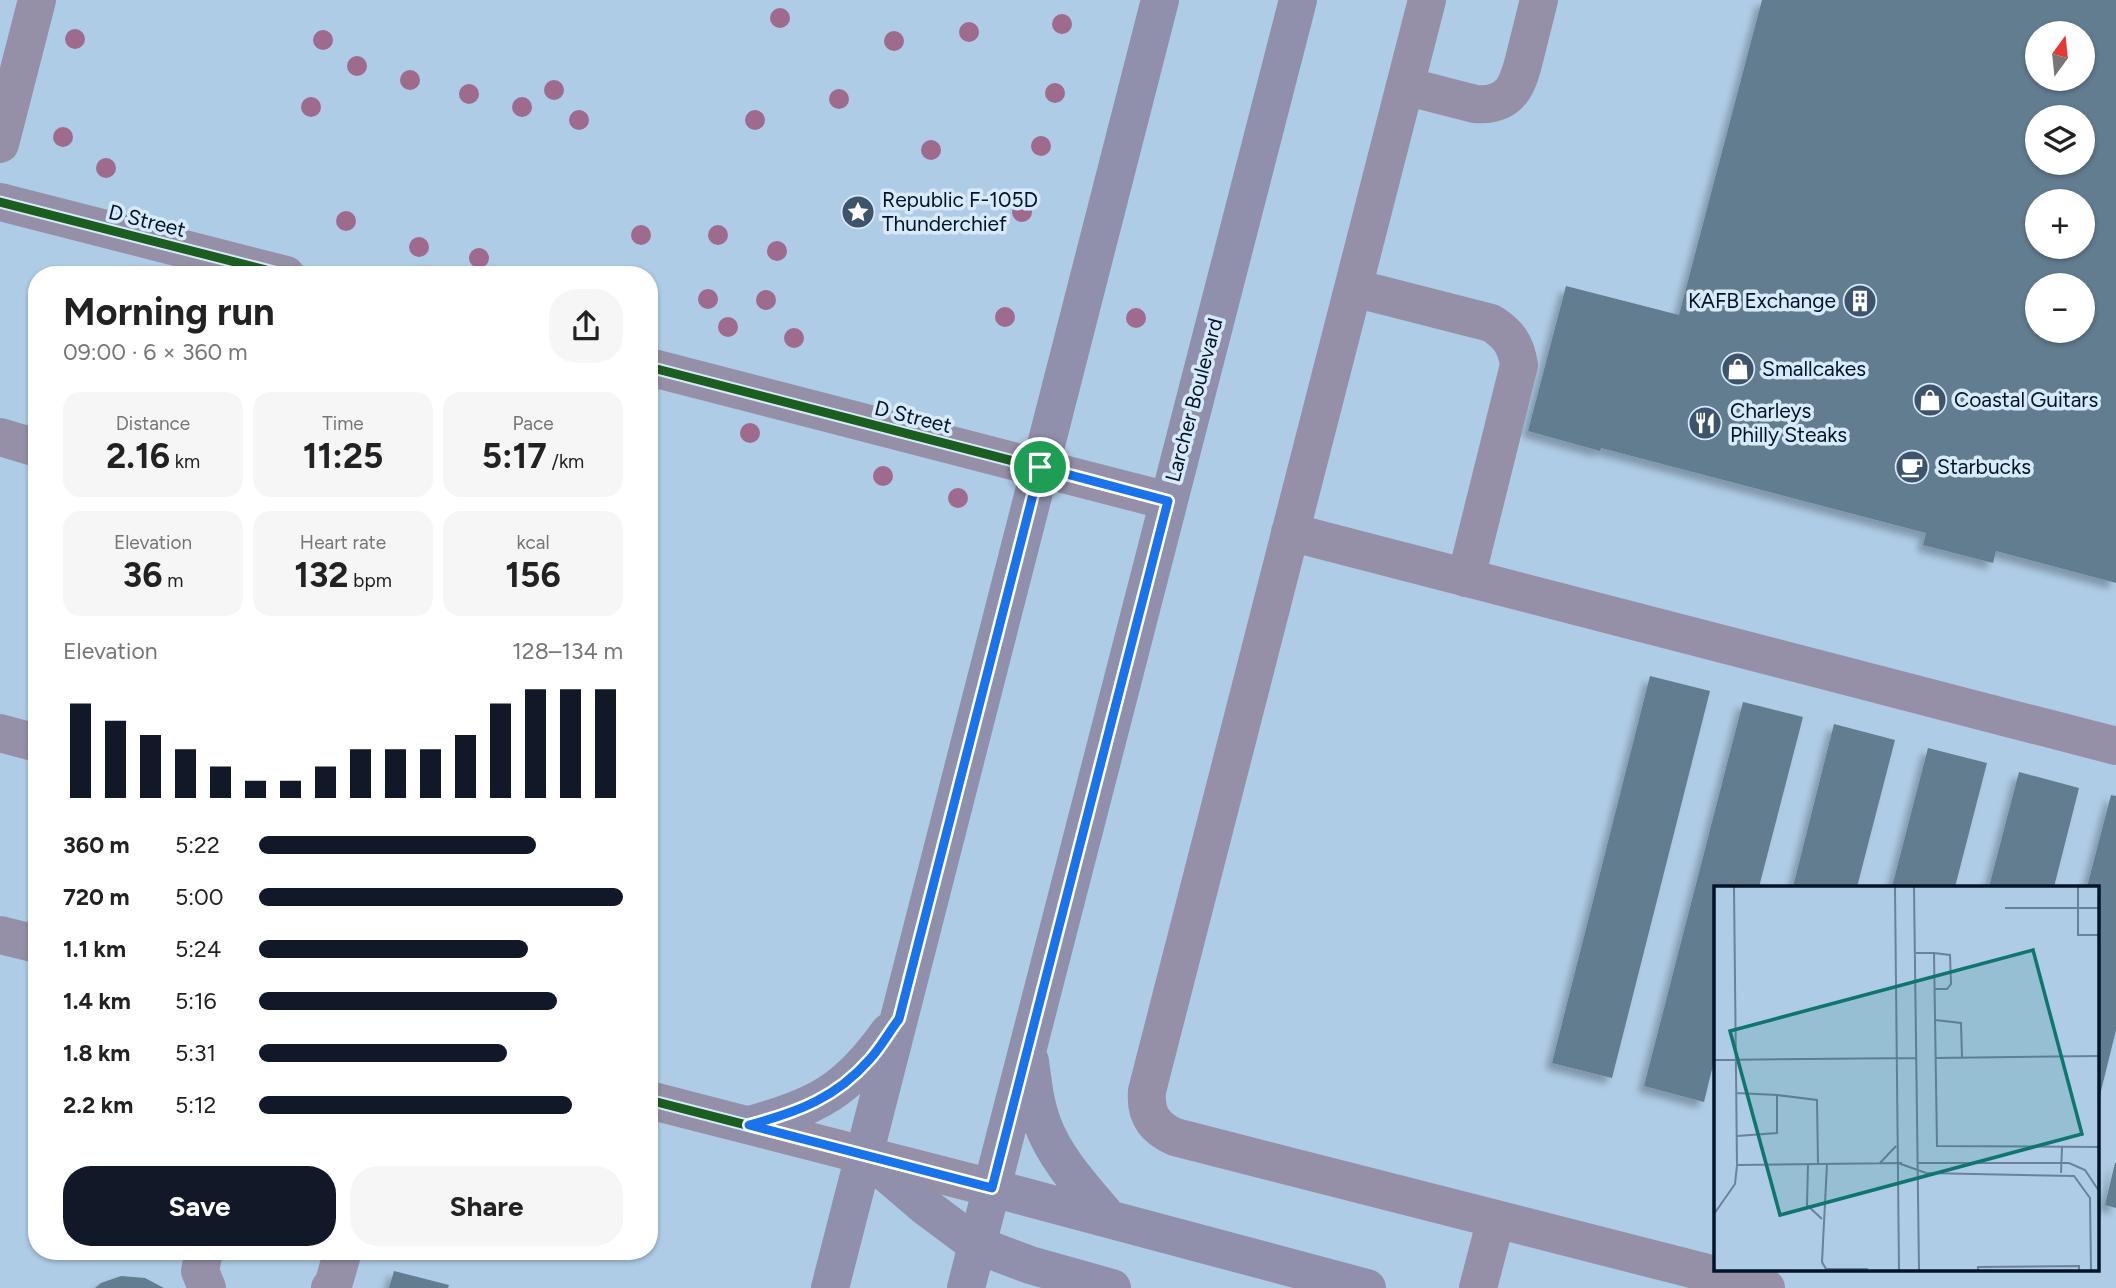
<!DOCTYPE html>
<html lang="en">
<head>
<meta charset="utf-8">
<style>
  :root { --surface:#fff; --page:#f6f6f6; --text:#222; --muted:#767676; --accent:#111827 }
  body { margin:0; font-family:Figtree,sans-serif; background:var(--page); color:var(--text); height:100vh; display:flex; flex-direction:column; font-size:26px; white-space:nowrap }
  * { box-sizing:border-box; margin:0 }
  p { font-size:23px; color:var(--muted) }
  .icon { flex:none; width:38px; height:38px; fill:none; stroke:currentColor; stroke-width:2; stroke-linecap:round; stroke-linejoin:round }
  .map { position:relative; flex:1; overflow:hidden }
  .details { position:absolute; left:28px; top:266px; width:630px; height:994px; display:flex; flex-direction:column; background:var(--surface); border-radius:28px; box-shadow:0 2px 5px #0004 }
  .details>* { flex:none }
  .needle { width:46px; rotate:15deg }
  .fabs { position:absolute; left:2025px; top:21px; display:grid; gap:14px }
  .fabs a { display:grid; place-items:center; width:70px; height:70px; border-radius:50%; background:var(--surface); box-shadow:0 2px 5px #0004; font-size:35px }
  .pin { position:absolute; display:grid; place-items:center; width:60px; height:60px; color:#fff; margin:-30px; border:4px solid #fff; border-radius:50%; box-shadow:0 2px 7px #0007 }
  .round { display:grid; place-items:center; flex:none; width:74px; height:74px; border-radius:28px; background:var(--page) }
  .headline { display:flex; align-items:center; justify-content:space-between; height:119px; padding:0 35px }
  h1 { font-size:38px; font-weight:700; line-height:52px }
  .figures { display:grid; grid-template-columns:repeat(3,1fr); gap:10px; height:119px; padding:7px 35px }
  .figures div { display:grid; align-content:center; border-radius:18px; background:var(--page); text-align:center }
  .figures b { font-size:35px; font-weight:700 }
  .figures small { font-size:19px; font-weight:400 }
  .figures p { font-size:19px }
  .chart { height:196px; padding:14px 35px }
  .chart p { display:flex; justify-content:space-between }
  .chart svg { width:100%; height:126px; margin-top:7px; stroke:var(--accent); stroke-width:6 }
  .action { display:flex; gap:14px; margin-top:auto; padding:14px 35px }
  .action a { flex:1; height:80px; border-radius:28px; background:var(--accent); color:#fff; font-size:28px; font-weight:700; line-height:80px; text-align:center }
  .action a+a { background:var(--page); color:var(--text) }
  ul { padding:0 35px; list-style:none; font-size:23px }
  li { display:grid; grid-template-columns:112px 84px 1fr; align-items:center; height:52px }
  li i { height:18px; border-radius:9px; background:var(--accent) }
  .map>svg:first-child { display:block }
</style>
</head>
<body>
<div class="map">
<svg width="2116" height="1288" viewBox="0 0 2116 1288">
  <defs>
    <filter id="shadow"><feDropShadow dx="-6" dy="6" stdDeviation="3.5" flood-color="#0004"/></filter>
  </defs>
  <rect width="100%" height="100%" fill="#afcce6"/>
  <path fill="#627c90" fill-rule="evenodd" filter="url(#shadow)" d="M1762,0H2116V583L1996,551L1993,563L1923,545L1926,533L1601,448L1600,451L1528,431L1566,286L1679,315ZM2037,33H2082V79H2037ZM2037,117H2082V163H2037ZM2037,201H2082V247H2037ZM2037,285H2082V331H2037Z
    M1650,676L1710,691L1612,1078L1552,1063Z
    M1743,702L1803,717L1759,887H1715V1057L1704,1102L1644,1086Z
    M1834,724L1895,740L1857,887H1793Z
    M1928,748L1987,763L1955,887H1892Z
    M2019,772L2079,788L2054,887H1989Z
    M2111,795L2116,796V1030L2098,1103L2097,887H2087Z
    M2115,1163H2116V1208L2105,1205Z
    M394,1271L449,1285L448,1288H389Z
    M121,1276L145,1278L164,1288H95L101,1283Z"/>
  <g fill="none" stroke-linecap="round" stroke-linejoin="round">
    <path stroke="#9590a7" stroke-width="38" d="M1427,0L1147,1091C1145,1114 1154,1128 1175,1137L1766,1288
      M1405,86L1475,104C1515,107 1519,80 1527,48C1531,32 1535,16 1539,0
      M0,144L37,0
      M0,202L286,275
      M1354,288L1491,323C1509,334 1516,345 1519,365L1466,578
      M649,367L1168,501
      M0,437L37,448
      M1290,532L2116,746
      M0,733L37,743
      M0,935L37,944
      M649,1100L992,1188
      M204,1251L200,1271L207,1288
      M330,1288L334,1282L343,1251
      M1478,1288L1496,1219"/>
    <path stroke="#9090ac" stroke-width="38" d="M1030,1061C1033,1083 1035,1105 1043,1125C1056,1160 1085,1190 1108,1218
      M749,1125C817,1107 848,1090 889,1032
      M864,1154L926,1207L977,1245L1030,1265L1112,1288
      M992,1188L1367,1288
      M830,1288L1160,0
      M966,1288L1298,0"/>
    <defs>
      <path id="cycleway" d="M0,202L286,275
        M649,367L1168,501
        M649,1100L992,1188"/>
    </defs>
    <use href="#cycleway" stroke="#d7eafc" stroke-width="13"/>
    <use href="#cycleway" stroke="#1b5e20" stroke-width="9"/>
  </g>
  <g fill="#9e6b8d">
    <circle cx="780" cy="18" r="10"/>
    <circle cx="1062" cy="24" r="10"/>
    <circle cx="969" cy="32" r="10"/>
    <circle cx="75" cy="39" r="10"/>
    <circle cx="323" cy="40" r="10"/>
    <circle cx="894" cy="41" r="10"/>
    <circle cx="357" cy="66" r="10"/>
    <circle cx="410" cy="80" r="10"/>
    <circle cx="554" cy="90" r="10"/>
    <circle cx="1055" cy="93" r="10"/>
    <circle cx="469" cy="94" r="10"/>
    <circle cx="839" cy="99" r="10"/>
    <circle cx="311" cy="107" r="10"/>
    <circle cx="522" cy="107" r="10"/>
    <circle cx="579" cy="120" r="10"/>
    <circle cx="755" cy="120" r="10"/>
    <circle cx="63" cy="137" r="10"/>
    <circle cx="1041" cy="146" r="10"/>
    <circle cx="931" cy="150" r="10"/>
    <circle cx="106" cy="168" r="10"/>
    <circle cx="1022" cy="212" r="10"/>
    <circle cx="346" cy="221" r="10"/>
    <circle cx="641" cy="235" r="10"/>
    <circle cx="718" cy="235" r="10"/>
    <circle cx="419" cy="247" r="10"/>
    <circle cx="777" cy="251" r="10"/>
    <circle cx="479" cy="258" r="10"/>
    <circle cx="708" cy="299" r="10"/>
    <circle cx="766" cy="300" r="10"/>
    <circle cx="1005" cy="317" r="10"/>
    <circle cx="1136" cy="318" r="10"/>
    <circle cx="728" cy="327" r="10"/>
    <circle cx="794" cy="338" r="10"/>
    <circle cx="750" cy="433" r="10"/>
    <circle cx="883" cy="476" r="10"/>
    <circle cx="958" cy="498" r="10"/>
  </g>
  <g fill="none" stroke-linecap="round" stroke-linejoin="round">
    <defs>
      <path id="route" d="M1040,467L1168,501L992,1188L749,1125C798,1112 836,1098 870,1059C881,1047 889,1032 899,1019Z"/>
    </defs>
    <use href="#route" stroke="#fff" stroke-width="14"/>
    <use href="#route" stroke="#1a73e8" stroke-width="9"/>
  </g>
  <defs>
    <symbol id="sight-disc" viewBox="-11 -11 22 22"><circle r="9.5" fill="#3d546b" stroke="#d7eafc"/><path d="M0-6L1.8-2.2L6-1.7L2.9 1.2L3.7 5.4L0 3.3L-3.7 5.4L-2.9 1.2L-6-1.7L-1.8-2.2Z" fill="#fff"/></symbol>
    <symbol id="building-disc" viewBox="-11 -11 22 22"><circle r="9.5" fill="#3d546b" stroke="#d7eafc"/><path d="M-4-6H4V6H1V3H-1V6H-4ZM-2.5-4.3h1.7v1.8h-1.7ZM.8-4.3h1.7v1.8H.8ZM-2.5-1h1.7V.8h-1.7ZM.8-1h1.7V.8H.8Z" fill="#fff"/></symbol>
    <symbol id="shop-disc" viewBox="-11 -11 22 22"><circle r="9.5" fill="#3d546b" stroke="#d7eafc"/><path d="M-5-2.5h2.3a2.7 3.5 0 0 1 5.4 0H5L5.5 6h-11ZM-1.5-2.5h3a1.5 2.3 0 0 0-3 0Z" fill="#fff"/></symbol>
    <symbol id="restaurant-disc" viewBox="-11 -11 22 22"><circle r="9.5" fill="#3d546b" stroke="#d7eafc"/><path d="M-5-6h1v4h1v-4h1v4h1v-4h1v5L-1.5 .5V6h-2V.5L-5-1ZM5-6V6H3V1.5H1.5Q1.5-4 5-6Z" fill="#fff"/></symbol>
    <symbol id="cafe-disc" viewBox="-11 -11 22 22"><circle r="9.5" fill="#3d546b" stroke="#d7eafc"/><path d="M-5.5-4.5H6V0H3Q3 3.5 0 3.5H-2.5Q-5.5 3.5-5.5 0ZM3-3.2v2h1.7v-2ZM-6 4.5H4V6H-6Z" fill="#fff"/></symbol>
  </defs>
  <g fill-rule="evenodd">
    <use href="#sight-disc" x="839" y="193" width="38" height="38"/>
    <use href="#building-disc" x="1841" y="282" width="38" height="38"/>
    <use href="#shop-disc" x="1719" y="350" width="38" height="38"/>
    <use href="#shop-disc" x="1911" y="381" width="38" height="38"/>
    <use href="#restaurant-disc" x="1686" y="404" width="38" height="38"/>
    <use href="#cafe-disc" x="1893" y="448" width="38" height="38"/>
  </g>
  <g text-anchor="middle" stroke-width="7" stroke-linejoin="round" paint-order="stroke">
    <g font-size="21" fill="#001429" stroke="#d7eafc" text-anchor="start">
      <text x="882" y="207">Republic F-105D<tspan x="882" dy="24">Thunderchief</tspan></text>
      <text x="1836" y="308" text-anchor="end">KAFB Exchange</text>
      <text x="1762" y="376">Smallcakes</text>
      <text x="1954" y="407">Coastal Guitars</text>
      <text x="1730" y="418">Charleys<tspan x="1730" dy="24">Philly Steaks</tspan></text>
      <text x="1937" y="474">Starbucks</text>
    </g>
    <g font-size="21" fill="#001429" stroke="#d7eafc">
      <text transform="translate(147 221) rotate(14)" y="7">D Street</text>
      <text transform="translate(1194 400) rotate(-75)" y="7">Larcher Boulevard</text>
      <text transform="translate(913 417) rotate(14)" y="7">D Street</text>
    </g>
  </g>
  <g transform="translate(1714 886)">
    <rect width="385" height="385" fill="#afcce6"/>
    <path fill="none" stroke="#69829a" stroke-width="2" d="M181,1L185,384M200,1L205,384M364,1V49H385M291,22H385M202,67H220L223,260L385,261M220,67L236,69L237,98L233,103H220M221,134L247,137L248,171M221,172L385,170M0,174L202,172M22,207L63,209V247L23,250M63,209L103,214L104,278M166,277L182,260M184,277L212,287L360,290L376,312L377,384M204,277H355L371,284L385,305M94,278L93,319L108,333M113,278L108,376L112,383H154M23,279L188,277M347,287L348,261M0,328L21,298L23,279L20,1M264,384V381L365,380V384"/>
    <path fill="#0f766e" fill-opacity="0.15" stroke="#0f766e" stroke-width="3.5" d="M319,64L368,248L66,329L16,145Z"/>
    <rect width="385" height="385" fill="none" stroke="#001429" stroke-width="3.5"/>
  </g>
</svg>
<div class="fabs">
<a><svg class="needle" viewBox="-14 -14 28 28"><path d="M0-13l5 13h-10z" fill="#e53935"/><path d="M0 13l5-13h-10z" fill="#767676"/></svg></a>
<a><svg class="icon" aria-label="layers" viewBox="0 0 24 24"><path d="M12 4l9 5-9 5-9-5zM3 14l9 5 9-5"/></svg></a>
<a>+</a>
<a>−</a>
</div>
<div class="pin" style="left:1040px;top:467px;background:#1e9e55"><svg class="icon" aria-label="arrive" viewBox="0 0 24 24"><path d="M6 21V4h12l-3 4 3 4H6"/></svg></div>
<section class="details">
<div class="headline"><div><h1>Morning run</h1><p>09:00 · 6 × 360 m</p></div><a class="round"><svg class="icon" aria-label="share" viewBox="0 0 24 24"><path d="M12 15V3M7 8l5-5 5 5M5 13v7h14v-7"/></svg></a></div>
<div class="figures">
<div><p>Distance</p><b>2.16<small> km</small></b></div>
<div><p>Time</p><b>11:25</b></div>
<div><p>Pace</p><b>5:17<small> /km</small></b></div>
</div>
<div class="figures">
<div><p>Elevation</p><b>36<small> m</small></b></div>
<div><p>Heart rate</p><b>132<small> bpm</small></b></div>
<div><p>kcal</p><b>156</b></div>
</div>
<div class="chart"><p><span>Elevation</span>128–134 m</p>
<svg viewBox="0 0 160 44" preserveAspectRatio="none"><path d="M5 44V11M15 44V17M25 44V22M35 44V27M45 44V33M55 44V38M65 44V38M75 44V33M85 44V27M95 44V27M105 44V27M115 44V22M125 44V11M135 44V6M145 44V6M155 44V6"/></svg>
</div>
<ul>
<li><b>360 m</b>5:22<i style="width:76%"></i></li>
<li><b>720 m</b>5:00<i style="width:100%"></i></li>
<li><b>1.1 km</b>5:24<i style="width:74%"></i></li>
<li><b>1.4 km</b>5:16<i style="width:82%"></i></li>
<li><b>1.8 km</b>5:31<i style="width:68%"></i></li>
<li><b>2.2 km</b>5:12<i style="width:86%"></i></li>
</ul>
<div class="action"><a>Save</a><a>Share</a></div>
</section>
</div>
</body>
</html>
